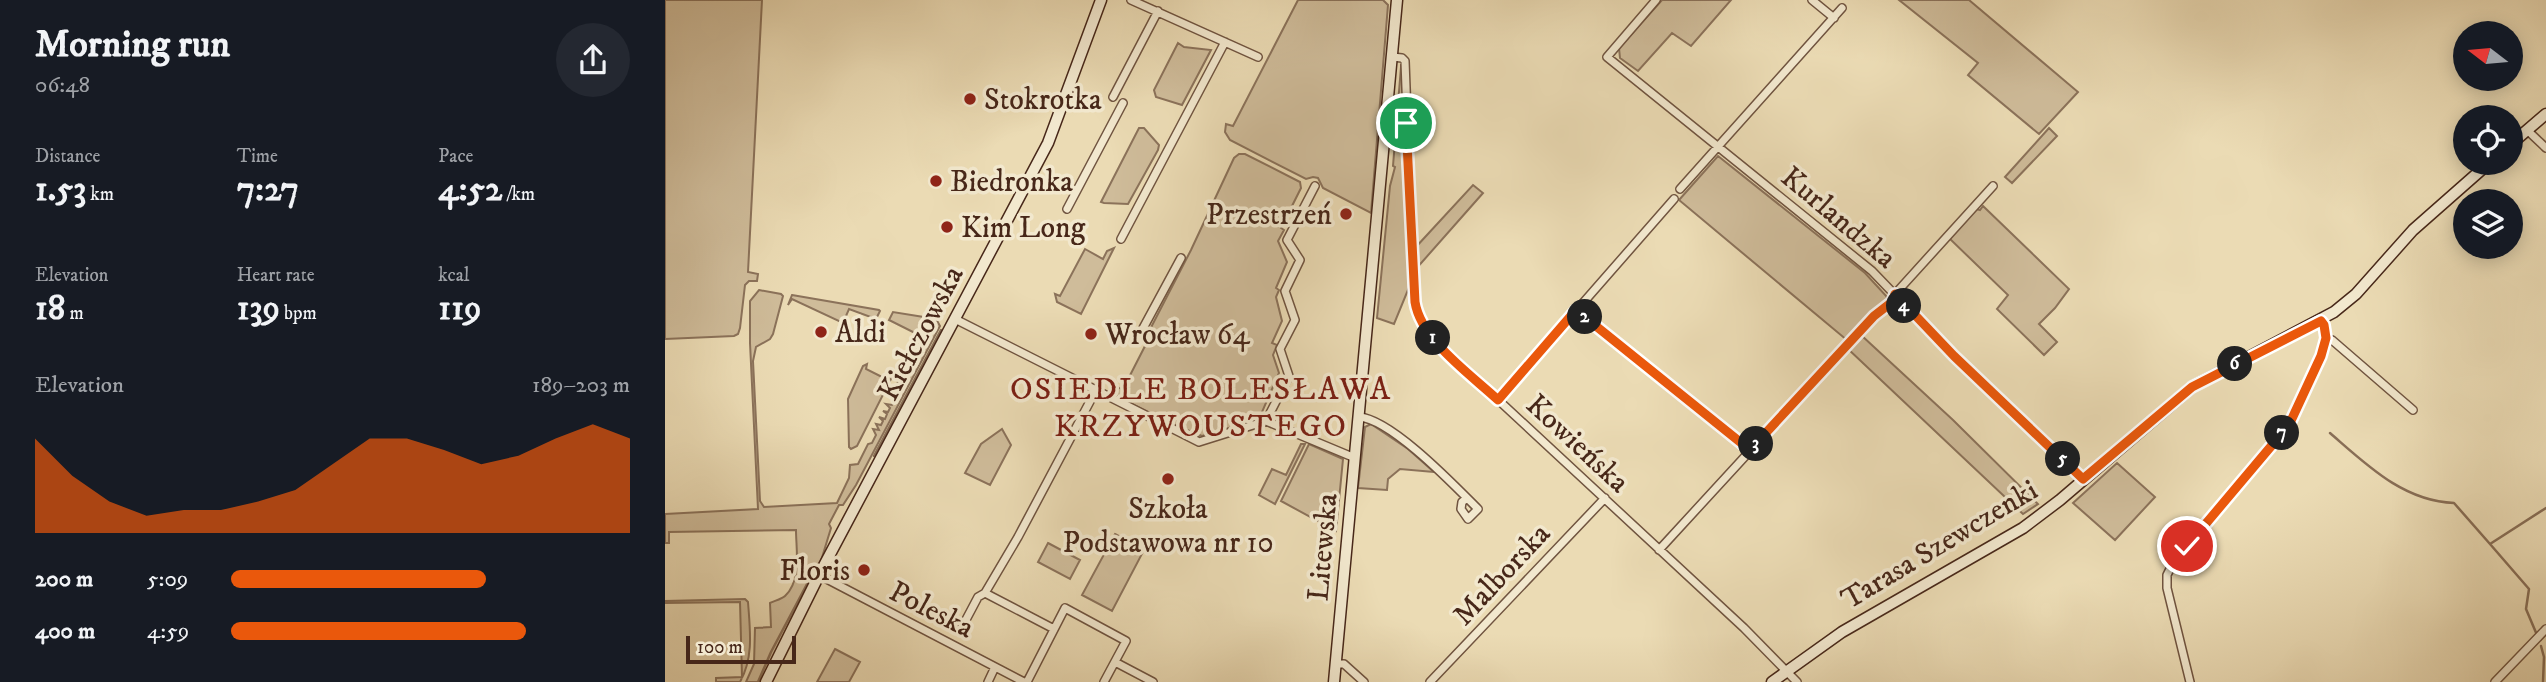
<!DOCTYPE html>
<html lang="en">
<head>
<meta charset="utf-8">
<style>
  :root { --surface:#171b24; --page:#242831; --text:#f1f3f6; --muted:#9ea1a6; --accent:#ea580c }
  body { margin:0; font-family:"IM FELL DW Pica",serif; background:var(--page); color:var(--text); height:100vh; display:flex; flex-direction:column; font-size:26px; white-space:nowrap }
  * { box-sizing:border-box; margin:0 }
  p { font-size:23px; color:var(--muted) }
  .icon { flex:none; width:38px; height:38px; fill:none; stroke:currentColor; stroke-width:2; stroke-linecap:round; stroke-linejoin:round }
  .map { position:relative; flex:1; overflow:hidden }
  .details { display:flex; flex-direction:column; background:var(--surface); width:665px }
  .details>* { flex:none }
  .needle { width:46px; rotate:286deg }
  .buttons { position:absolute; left:1788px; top:21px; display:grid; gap:14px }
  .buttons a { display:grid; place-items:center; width:70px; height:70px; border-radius:50%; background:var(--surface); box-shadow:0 4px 18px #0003; font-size:35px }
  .scale { position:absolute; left:21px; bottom:18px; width:110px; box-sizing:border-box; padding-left:7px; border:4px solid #472719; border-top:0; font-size:19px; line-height:24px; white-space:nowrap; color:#472719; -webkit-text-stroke:5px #f2e8ce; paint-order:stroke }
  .pin { position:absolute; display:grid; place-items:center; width:60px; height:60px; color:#fff; margin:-30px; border:4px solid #fff; border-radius:50%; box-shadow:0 2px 7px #0007 }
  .km { position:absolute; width:35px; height:35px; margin:-18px; border-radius:50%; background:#222; color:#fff; font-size:19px; line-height:35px; text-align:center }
  .round { display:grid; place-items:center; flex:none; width:74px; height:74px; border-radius:37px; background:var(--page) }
  .head { display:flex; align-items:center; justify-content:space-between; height:119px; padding:0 35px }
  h1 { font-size:38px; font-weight:700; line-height:52px }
  .stats { display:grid; grid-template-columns:repeat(3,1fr); gap:10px; height:119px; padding:7px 35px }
  .stats div { display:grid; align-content:center }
  .stats b { font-size:35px; font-weight:700 }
  .stats small { font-size:19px; font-weight:400 }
  .stats p { font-size:19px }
  .chart { height:196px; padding:14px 35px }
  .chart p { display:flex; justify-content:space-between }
  .chart svg { width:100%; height:126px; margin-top:7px; fill:var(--accent); opacity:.7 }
  ul { padding:0 35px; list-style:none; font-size:23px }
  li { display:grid; grid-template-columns:112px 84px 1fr; align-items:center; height:52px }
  li i { height:18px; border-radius:9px; background:var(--accent) }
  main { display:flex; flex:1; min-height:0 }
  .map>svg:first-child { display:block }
</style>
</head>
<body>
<main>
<section class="details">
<div class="head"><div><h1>Morning run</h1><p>06:48</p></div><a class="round"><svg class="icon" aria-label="share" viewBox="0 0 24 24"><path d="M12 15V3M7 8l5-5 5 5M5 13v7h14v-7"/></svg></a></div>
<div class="stats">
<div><p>Distance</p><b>1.53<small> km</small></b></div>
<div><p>Time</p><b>7:27</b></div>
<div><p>Pace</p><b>4:52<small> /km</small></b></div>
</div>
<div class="stats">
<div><p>Elevation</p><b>18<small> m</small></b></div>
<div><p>Heart rate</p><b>139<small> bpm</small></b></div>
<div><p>kcal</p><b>119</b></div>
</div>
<div class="chart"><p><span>Elevation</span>189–203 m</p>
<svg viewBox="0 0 160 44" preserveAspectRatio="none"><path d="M0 44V11L10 24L20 33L30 38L40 36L50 36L60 33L70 29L80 20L90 11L100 11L110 15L120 20L130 17L140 11L150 6L160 11V44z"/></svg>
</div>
<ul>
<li><b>200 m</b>5:09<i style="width:64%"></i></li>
<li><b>400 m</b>4:59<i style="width:74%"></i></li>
</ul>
</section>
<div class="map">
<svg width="1881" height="682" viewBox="0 0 1881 682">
  <rect width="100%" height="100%" fill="#ebdbb4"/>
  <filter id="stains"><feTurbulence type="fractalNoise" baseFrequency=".00286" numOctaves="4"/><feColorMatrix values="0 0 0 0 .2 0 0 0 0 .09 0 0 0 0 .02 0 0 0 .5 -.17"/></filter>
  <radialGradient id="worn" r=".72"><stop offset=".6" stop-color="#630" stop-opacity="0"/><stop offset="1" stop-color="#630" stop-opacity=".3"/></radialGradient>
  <path fill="#cfbc9a" stroke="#8b725a" stroke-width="2" d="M0,0H97L83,272L93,274L92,281H84L80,285L75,328L73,334L69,336L0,339Z
    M633,0H718L723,5L706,213L658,188L653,178L648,177L641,179L565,140L560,132L561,124L568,126Z
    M997,0H1066L1026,46L1007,33L973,71L955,58L954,48Z
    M1234,0H1304L1413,92L1374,134L1303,75L1313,63Z
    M513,43L519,47L546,50L517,105L491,97L489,90Z
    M736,67L739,72L745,285L729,324L712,318L725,186L730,167L728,166Z
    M474,128H479L494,145L493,150L463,204L439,203L436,202Z
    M1384,128L1392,136L1347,183L1340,177Z
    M574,154H580L635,182L636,188L616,228L619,230L613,241L622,262L611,288L614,290L611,297L617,321L607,343L612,345L608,355L614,373L594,419L537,436L502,422L449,395L451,387L458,389L480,346L479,341L526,250L569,158Z
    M1053,156L1200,273L1223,298L1183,341L1014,200Z
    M808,185L818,193L750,270V248Z
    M1318,206L1404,289L1390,308L1374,324L1392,342L1379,355L1332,309L1343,295L1284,238L1311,209L1315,210Z
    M449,248L416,314L392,302L390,294L395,296L420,249L438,259L442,251Z
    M94,290L116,294L118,296L108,334L105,339L91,347L88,361L95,501L99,507L172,503L184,478L185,465L193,464L203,444L207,443L211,435L208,429L214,430L211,424L216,425L218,421L214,417L220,419L222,414L218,411L223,412L225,408L221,404L227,405L229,401L225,397L231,398L233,393L229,390L256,336L224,320L228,312L271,319L275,326L191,485L178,505H174L164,524L166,528L155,564L98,682H81L89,664L90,628L106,627L105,603C109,601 117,599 120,596C137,580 131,550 131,530L4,532V543H0V514L93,509L85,343V301Z
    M127,295L214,310L215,311L211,319L184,309L178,323L127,299L123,305Z
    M1196,335L1288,420L1373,504L1358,514L1182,348Z
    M202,364L201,369L223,380L225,375L227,377L192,446L186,449L184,447L183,399L198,366Z
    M706,424L743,449L769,472L735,469L723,479L722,490L693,488L700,427Z
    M337,429L346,445L325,485L300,473L316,444Z
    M636,444H640L610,504L594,495L607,469L621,475Z
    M644,444L678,459L671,531L616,501Z
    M1452,463L1490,497L1450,540L1408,503Z
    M450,534L479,550L447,611L417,595Z
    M383,543L415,560L405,579L373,562Z
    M80,599L83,602C85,630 89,657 75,682H51V678L77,677L75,602L0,603V601Z
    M170,649L195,662L184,682H152Z"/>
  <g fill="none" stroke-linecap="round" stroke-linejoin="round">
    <path stroke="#886e56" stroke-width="2.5" d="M1665,433C1702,465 1738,501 1789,503L1825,544L1881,508
      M209,456L276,330
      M1825,544L1864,589L1861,609L1872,635
      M1876,646L1879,657L1878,682
      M93,682L106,652L150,569"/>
    <defs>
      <path id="street" d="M466,0L593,57
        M991,0L942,57L1207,271L1283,350L1418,479
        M1147,0L1169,18
        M727,57L737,58L740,61L749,302L755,321L774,345L1079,628L1132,682
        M448,97L493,11
        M1862,130L1881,148
        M1015,189L1177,8
        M402,209L458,103
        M456,239L560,42
        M911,310L1085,450
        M290,319L534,442L601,421L690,458
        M476,332L516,258
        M1661,338L1667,340L1748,410
        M833,400L1009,199
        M694,417C726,419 789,485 813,509L803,519L796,509L797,502L802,498
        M601,421L624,376L615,349L630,320L620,291L635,260L622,240L650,186
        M994,550L1209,316L1227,302L1230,294L1328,186
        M154,575L359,682
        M320,593L389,629
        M295,631L313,597L320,593L353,537L431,390
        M450,662L488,682
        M671,664H679L699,682
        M323,682L330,667
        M362,682L400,608L461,641L439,682
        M765,682L940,498
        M1525,682L1502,588V575L1505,569L1624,425L1645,383L1659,344L1660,330L1656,321
        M1830,682L1881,629"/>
      <path id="secondary" d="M1846,144L1881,114
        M101,682L154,575L383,143L436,0
        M669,682L732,0
        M1107,682L1177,632L1358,528L1395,500L1527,387L1669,312L1691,294L1748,230L1824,163"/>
    </defs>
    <use href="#street" stroke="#705440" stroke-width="10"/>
    <use href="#secondary" stroke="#472719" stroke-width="13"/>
    <use href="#street" stroke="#f2e8ce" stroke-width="7"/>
    <use href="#secondary" stroke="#f2e8ce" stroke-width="10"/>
  </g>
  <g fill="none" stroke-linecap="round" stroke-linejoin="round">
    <defs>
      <path id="route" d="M741,123L750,302C756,340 805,374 833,400L911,310L1085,450L1209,316L1227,302L1230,294L1289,356L1418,479L1527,387L1656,321L1659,325L1661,338L1656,356L1624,425L1522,546"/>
    </defs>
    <use href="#route" stroke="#fff" stroke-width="14"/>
    <use href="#route" stroke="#ea580c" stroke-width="9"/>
  </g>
  <g fill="#8f2418" stroke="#f2e8ce" stroke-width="2.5">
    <circle cx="305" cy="99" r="7"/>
    <circle cx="271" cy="181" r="7"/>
    <circle cx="681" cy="214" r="7"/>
    <circle cx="282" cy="227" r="7"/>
    <circle cx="156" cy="332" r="7"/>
    <circle cx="426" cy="334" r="7"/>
    <circle cx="503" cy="479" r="7"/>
    <circle cx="199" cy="570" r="7"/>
  </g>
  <g text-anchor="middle" stroke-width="7" stroke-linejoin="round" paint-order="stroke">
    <g font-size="30" fill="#472719" stroke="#f2e8ce" text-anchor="start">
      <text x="319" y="109">Stokrotka</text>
      <text x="285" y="191">Biedronka</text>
      <text x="667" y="224" text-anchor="end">Przestrzeń</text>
      <text x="296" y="237">Kim Long</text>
      <text x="170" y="342">Aldi</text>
      <text x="440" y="344">Wrocław 64</text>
      <text x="503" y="518" text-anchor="middle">Szkoła<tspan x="503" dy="34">Podstawowa nr 10</tspan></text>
      <text x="185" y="580" text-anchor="end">Floris</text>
    </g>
    <g font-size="30" fill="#472719" stroke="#f2e8ce">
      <text transform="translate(1174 217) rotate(40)" y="10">Kurlandzka</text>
      <text transform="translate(255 333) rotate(-62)" y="10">Kiełczowska</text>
      <text transform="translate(913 443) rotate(43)" y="10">Kowieńska</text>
      <text transform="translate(1274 544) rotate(-31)" y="10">Tarasa Szewczenki</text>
      <text transform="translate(657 547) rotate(-85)" y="10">Litewska</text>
      <text transform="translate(836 574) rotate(-47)" y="10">Malborska</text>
      <text transform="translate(267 609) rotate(27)" y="10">Poleska</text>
    </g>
    <g font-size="32" letter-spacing="2" fill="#7a1f14" stroke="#f2e8ce">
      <text x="536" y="399">OSIEDLE BOLESŁAWA<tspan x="536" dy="37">KRZYWOUSTEGO</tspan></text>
    </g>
  </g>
  <rect width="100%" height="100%" filter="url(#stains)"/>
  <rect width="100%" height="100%" fill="url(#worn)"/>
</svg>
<div class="buttons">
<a><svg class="needle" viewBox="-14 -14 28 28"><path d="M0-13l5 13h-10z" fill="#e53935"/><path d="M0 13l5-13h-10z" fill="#9ea1a6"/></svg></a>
<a><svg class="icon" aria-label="locate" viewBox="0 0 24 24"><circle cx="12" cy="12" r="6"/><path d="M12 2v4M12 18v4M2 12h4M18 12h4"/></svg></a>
<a><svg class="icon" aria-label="layers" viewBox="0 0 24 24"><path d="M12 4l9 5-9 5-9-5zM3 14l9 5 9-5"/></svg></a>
</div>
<div class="scale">100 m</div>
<div class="pin" style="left:741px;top:123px;background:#1e9e55"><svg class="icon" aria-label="arrive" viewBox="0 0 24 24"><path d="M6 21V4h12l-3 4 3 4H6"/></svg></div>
<div class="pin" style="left:1522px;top:546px;background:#d93025"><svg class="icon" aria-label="check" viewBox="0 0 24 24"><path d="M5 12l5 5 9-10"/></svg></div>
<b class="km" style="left:768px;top:338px">1</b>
<b class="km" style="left:920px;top:317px">2</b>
<b class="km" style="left:1091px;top:444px">3</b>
<b class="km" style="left:1239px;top:306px">4</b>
<b class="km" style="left:1398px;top:459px">5</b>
<b class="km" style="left:1570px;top:364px">6</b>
<b class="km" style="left:1617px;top:433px">7</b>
</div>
</main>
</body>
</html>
